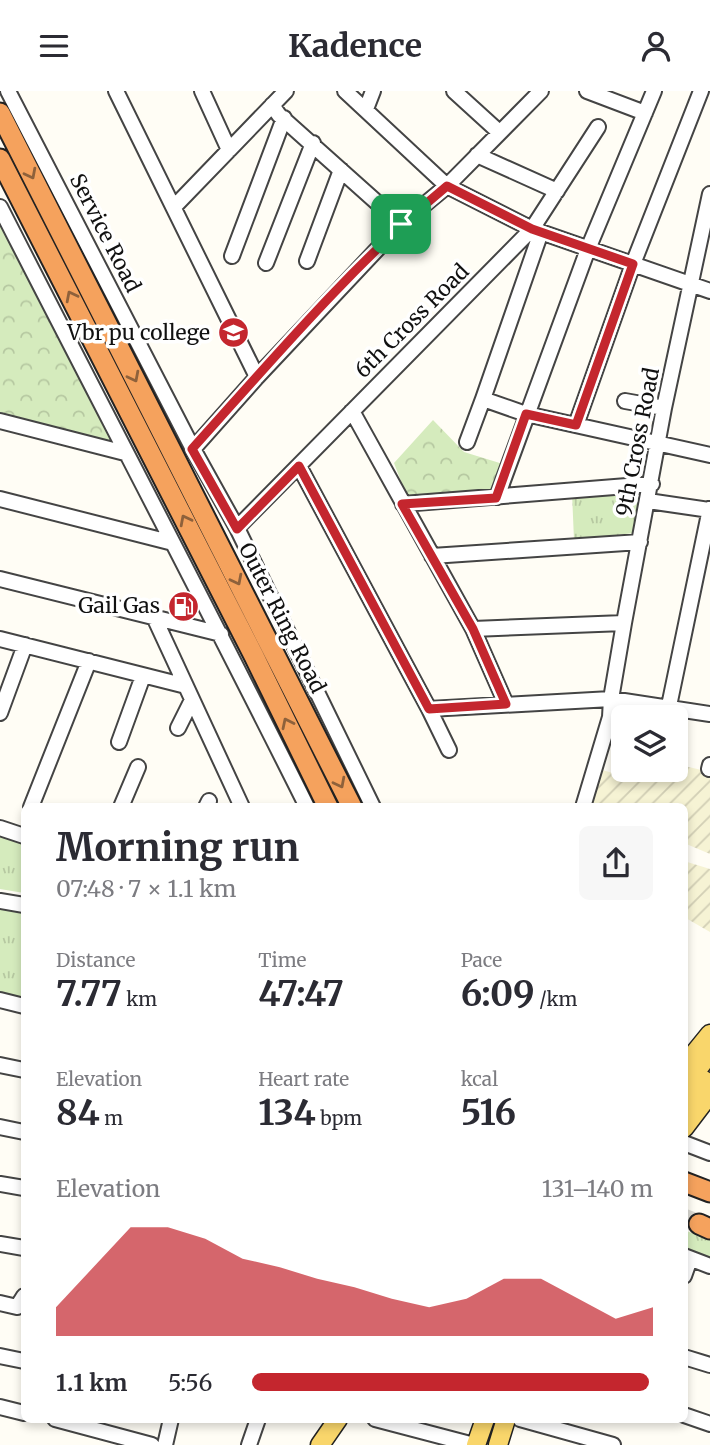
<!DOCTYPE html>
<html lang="en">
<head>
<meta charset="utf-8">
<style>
  :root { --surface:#fff; --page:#f7f7f7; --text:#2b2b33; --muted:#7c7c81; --accent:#c4262e }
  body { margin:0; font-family:Merriweather,serif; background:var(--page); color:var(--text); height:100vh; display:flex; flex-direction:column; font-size:26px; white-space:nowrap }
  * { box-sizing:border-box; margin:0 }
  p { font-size:23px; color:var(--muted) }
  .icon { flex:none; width:38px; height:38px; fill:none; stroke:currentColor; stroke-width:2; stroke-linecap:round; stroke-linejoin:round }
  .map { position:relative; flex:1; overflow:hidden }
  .panel { position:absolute; left:21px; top:712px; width:667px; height:620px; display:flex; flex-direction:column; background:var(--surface); border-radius:10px; box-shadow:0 4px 10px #0003 }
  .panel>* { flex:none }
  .fabs { position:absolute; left:611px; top:614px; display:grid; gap:14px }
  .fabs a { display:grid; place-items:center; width:77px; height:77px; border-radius:10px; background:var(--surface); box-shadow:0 4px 10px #0003; font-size:35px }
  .pin { position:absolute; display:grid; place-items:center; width:60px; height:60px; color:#fff; margin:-30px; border-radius:14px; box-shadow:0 4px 10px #0006 }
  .round { display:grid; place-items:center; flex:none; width:74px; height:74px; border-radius:10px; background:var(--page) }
  .headline { display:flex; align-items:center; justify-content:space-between; height:119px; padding:0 35px }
  h1 { font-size:38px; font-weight:700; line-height:52px }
  .figures { display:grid; grid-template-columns:repeat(3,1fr); gap:10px; height:119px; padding:7px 35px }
  .figures div { display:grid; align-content:center }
  .figures b { font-size:35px; font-weight:700 }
  .figures small { font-size:19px; font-weight:400 }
  .figures p { font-size:19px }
  .chart { height:196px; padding:14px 35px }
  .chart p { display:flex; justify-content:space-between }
  .chart svg { width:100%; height:126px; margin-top:7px; fill:var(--accent); opacity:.7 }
  ul { padding:0 35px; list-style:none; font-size:23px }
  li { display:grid; grid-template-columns:112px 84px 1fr; align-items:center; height:52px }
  li i { height:18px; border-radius:9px; background:var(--accent) }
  header { display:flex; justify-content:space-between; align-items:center; height:91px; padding:0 35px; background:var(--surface); font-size:32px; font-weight:700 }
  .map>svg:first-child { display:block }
</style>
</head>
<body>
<header><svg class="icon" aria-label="menu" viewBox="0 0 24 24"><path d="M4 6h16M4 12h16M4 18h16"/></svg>Kadence<svg class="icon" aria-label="person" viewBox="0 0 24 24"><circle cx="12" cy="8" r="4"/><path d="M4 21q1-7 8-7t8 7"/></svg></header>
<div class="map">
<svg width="710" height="1354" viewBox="0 0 710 1354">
  <defs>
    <pattern id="farmland-furrows" width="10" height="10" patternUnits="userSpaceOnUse" patternTransform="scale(1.75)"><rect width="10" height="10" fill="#f6f3d4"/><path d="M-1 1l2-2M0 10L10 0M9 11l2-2" fill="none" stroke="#d2cfb5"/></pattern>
    <pattern id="grass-tufts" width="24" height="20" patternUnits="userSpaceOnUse" patternTransform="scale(1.75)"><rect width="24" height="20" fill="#d5ebbd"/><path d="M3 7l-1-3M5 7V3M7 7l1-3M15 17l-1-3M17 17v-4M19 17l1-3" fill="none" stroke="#b6c8a1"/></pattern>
    <pattern id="park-crowns" width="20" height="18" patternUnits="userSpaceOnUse" patternTransform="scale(1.75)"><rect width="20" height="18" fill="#d5ebbd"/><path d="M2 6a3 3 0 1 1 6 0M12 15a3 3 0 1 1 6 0" fill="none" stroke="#b6c8a1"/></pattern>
  </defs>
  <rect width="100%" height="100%" fill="#fffdf5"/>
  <path fill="url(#farmland-furrows)" d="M676,673L710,681V763L684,752V716L588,715L602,679L624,685L629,679H676Z
    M684,770L710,778V841L684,826Z"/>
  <path fill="url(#grass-tufts)" d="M639,397L634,442L574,449L572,402Z
    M0,744L24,751V802L0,798Z
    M0,818L24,823L23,909L0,904Z
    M684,1139L710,1149V1166L684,1157Z"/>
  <path fill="url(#park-crowns)" d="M0,127L112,349L107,350L0,321Z
    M433,329L464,361L503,373L494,401L407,406L394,372Z"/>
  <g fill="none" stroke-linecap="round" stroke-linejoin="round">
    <path stroke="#dbdad3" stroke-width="19" stroke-dasharray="19 10" stroke-linecap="butt" d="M684,1127L699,1133"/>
    <defs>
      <path id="minor" d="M8,0L193,358L237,437L373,716
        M116,0L257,286
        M202,0L229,59
        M345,0L447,95L532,138L710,200
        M454,0L499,41
        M587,0L645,22
        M272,14L279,24L401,133
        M366,18L373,0
        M477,64L557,100
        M0,116C102,316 207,515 307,716
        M174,116L286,0
        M541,141L483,308L526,323L710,364
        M232,165L284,27
        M307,170L341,79
        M266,172L313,52
        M625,310L664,317
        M352,320L473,538L506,613
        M0,330L125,362
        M576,334L633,173L701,0
        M467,351L483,308
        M193,358L257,286L401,133L447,95L541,0
        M299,375L429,618L449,659
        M497,406L588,158L654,0
        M0,408L173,452
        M648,410L710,419
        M403,413L652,393
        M237,437L532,138L598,36
        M432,465L640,451
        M0,488L221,543
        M154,526L242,716
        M473,538L624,532
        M0,548L186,595
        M669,615L710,418
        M429,618L611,608L710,623
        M0,622L25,554
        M178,637L192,609
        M119,651L143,585
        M709,678L710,674
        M31,716L89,570
        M121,716L138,676
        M206,716L209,710
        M583,716L610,626L611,608L624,532L664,317L710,103
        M0,737L24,745
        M0,810L24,814
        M0,909L24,915
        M0,974L24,979
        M0,1036L24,1041
        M684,1052L710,1062
        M0,1093L24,1097
        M0,1153L24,1157
        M684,1165L710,1175
        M684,1185L690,1168
        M0,1212L17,1216L24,1205
        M0,1265L24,1270
        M684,1266L710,1274
        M0,1316L24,1322
        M684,1324L710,1333
        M55,1328L152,1354
        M375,1328L474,1354
        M520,1328L613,1354
        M165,1354L171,1328
        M249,1354L258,1328"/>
      <path id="major" d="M684,975L710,943
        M684,997L710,962
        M684,1016L704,989
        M684,1037L710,1003
        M320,1354L338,1328
        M476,1354L485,1328
        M498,1354L506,1328"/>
      <path id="highway" d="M0,22L352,716
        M0,68L254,565L328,716
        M684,1091L710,1101
        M699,1133L710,1138"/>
    </defs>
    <use href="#minor" stroke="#444" stroke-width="18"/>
    <use href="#major" stroke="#222" stroke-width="21"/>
    <use href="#highway" stroke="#222" stroke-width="23"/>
    <use href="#minor" stroke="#fff" stroke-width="14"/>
    <use href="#major" stroke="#f9d66b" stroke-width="18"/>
    <use href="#highway" stroke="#f5a25d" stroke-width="19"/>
  </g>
  <defs><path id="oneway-chevron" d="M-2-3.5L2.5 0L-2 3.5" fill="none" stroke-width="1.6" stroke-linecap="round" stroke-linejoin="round" transform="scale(1.75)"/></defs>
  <g stroke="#8e613b">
    <use href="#oneway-chevron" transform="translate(31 83) rotate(63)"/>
    <use href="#oneway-chevron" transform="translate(71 205) rotate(-117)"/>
    <use href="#oneway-chevron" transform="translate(134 286) rotate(63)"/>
    <use href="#oneway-chevron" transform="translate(185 429) rotate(-117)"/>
    <use href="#oneway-chevron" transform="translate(237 489) rotate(63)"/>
    <use href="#oneway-chevron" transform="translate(287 632) rotate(-116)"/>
    <use href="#oneway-chevron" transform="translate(340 692) rotate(63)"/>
  </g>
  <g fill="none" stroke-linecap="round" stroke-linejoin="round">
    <defs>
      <path id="route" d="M447,95L532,138L633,173L576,334L526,323L496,407L402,413L473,538L506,613L429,618L299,375L237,438L192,358C273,268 354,172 447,95Z"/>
    </defs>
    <use href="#route" stroke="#fff" stroke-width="14"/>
    <use href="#route" stroke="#c4262e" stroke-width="9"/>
  </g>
  <defs>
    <symbol id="university-disc" viewBox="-11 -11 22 22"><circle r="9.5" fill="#c4262e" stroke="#fff"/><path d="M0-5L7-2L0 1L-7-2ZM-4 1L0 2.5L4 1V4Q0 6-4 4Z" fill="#fff"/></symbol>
    <symbol id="fuel-disc" viewBox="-11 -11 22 22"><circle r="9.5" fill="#c4262e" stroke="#fff"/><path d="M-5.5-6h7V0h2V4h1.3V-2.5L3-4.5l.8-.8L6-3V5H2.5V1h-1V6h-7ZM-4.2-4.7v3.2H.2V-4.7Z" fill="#fff"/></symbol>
  </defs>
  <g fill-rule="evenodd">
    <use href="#university-disc" x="216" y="224" width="35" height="35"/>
    <use href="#fuel-disc" x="166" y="498" width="35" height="35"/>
  </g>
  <g text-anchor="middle" stroke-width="7" stroke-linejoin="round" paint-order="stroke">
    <g font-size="21" fill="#111" stroke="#fff">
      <text transform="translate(105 142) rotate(63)" y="7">Service Road</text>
      <text transform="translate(412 230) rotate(-45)" y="7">6th Cross Road</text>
      <text transform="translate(638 351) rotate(-79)" y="7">9th Cross Road</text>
      <text transform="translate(282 527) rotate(63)" y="7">Outer Ring Road</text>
    </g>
    <g font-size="21" fill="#111" stroke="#fff" text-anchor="end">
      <text x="210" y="249">Vbr pu college</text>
      <text x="160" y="522">Gail Gas</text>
    </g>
  </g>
</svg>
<div class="fabs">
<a><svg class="icon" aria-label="layers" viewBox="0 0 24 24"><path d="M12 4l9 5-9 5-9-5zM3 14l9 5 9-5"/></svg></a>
</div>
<div class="pin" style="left:401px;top:133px;background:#1e9e55"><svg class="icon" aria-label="arrive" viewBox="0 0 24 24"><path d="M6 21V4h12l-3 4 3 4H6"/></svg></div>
<section class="panel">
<div class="headline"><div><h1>Morning run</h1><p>07:48 · 7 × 1.1 km</p></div><a class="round"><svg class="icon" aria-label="share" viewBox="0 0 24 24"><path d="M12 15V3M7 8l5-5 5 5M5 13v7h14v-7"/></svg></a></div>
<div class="figures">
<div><p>Distance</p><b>7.77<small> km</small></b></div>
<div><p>Time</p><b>47:47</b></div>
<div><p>Pace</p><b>6:09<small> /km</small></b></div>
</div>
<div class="figures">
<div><p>Elevation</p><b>84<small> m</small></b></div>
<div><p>Heart rate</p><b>134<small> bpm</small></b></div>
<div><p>kcal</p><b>516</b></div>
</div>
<div class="chart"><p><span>Elevation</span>131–140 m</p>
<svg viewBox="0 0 160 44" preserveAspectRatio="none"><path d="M0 44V34L10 20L20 6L30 6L40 10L50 17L60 20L70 24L80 27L90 31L100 34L110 31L120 24L130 24L140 31L150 38L160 34V44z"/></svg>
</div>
<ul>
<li><b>1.1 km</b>5:56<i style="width:99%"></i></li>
</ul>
</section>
</div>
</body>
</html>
